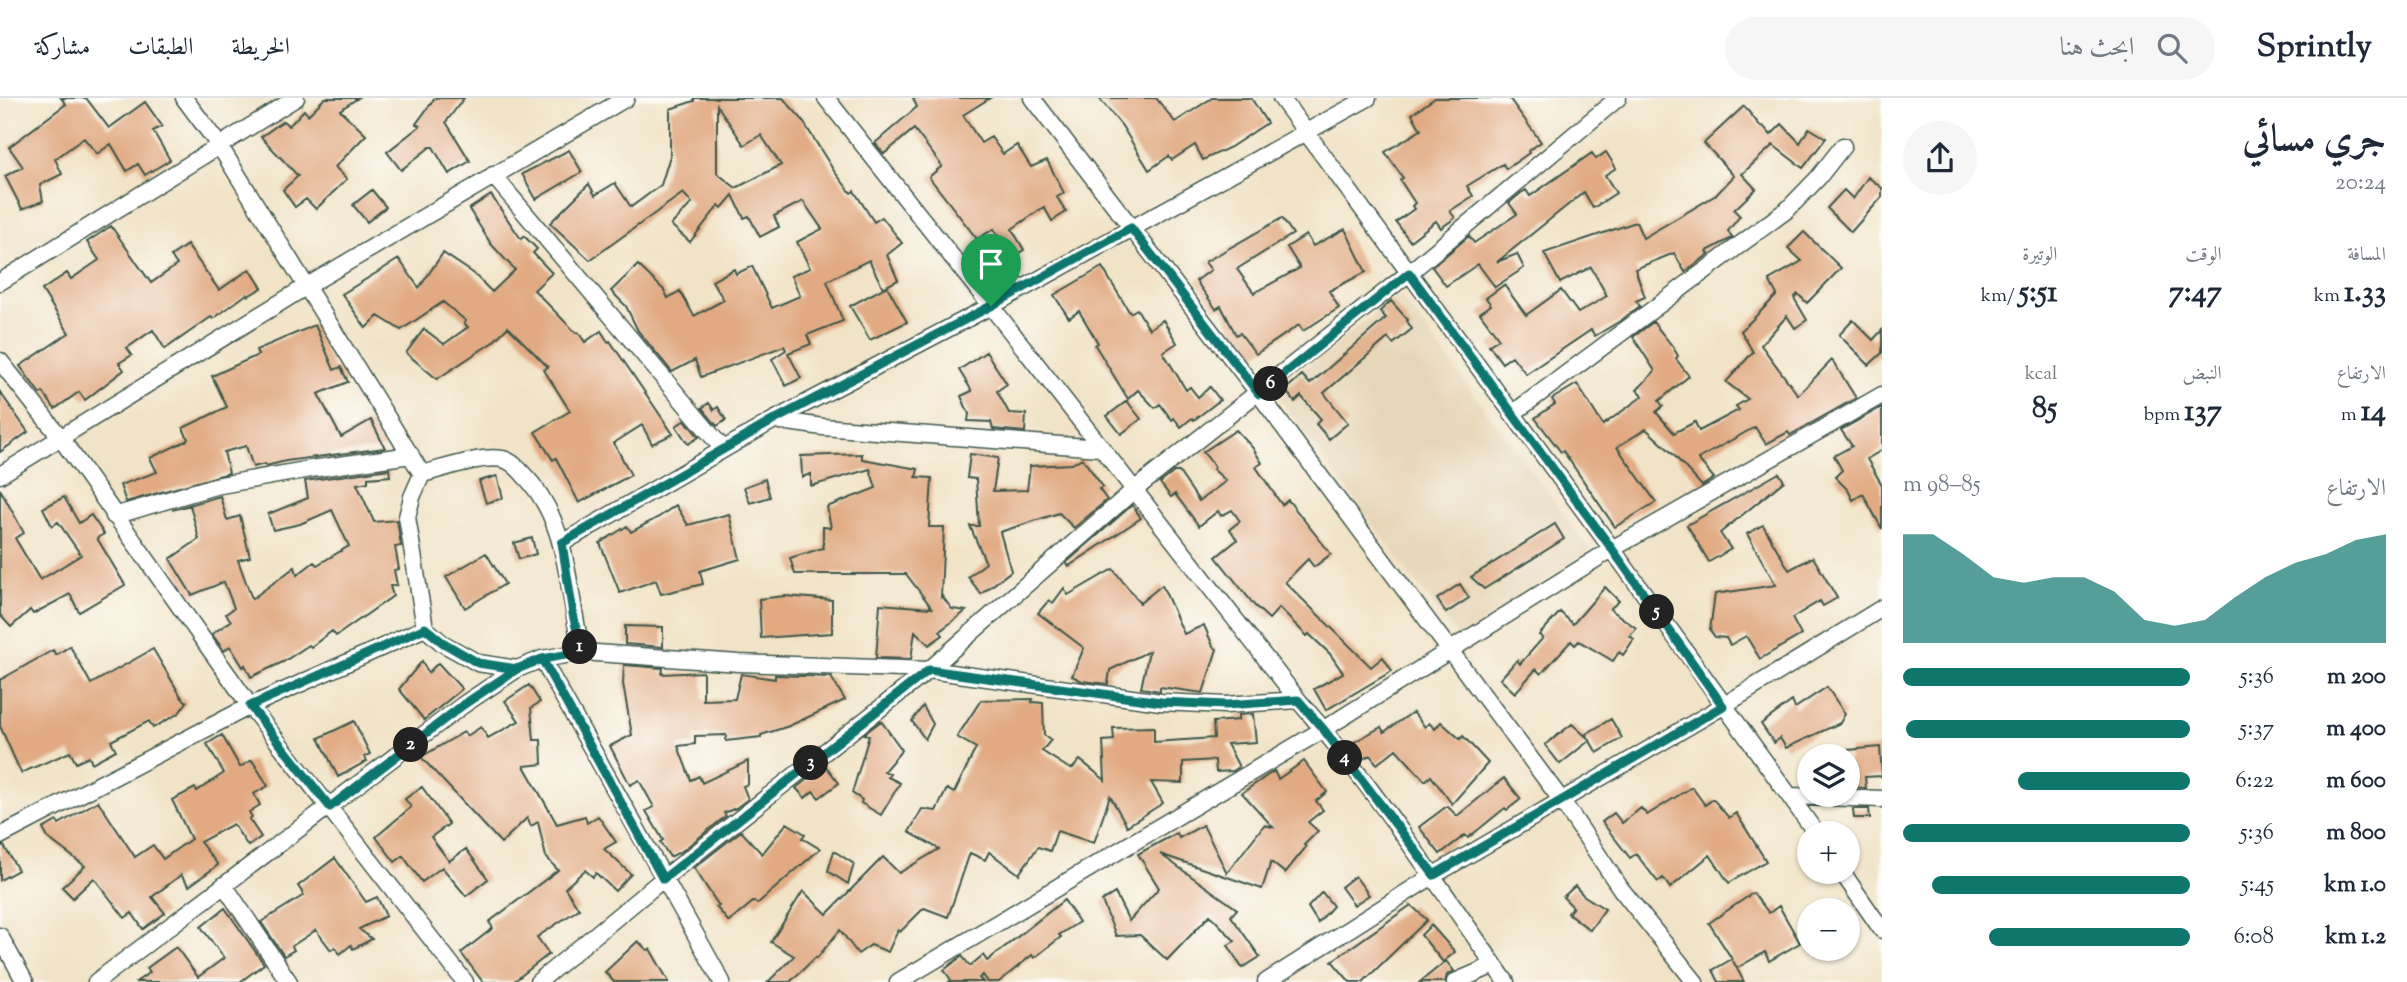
<!DOCTYPE html>
<html lang="ar">
<head>
<meta charset="utf-8">
<style>
  :root { --surface:#fff; --page:#f6f6f7; --text:#1f2937; --muted:#747a83; --line:#e0e1e3; --accent:#0f766e }
  body { margin:0; font-family:"Sorts Mill Goudy",Amiri,serif; background:var(--page); color:var(--text); direction:rtl; height:100vh; display:flex; flex-direction:column; font-size:26px; white-space:nowrap }
  * { box-sizing:border-box; margin:0 }
  p { font-size:23px; color:var(--muted) }
  .icon { flex:none; width:38px; height:38px; fill:none; stroke:currentColor; stroke-width:2; stroke-linecap:round; stroke-linejoin:round }
  .map { position:relative; flex:1; overflow:hidden; direction:ltr }
  .side { display:flex; flex-direction:column; background:var(--surface); width:525px }
  .side>* { flex:none }
  .controls { position:absolute; left:1797px; top:646px; display:grid; gap:14px }
  .controls a { display:grid; place-items:center; width:63px; height:63px; border-radius:50%; background:var(--surface); box-shadow:0 2px 5px #0004; font-size:35px }
  .pin { position:absolute; display:grid; place-items:center; width:60px; height:60px; color:#fff; margin:-72px -30px; border-radius:50% 50% 50% 0; rotate:-45deg; box-shadow:0 0 7px #0007 }
  .pin .icon { rotate:45deg }
  .km { position:absolute; width:35px; height:35px; margin:-18px; border-radius:50%; background:#222; color:#fff; font-size:19px; line-height:35px; text-align:center }
  .round { display:grid; place-items:center; flex:none; width:74px; height:74px; border-radius:37px; background:var(--page) }
  .summary { display:flex; align-items:center; justify-content:space-between; height:119px; padding:0 21px }
  h1 { font-size:38px; font-weight:700; line-height:52px }
  .metrics { display:grid; grid-template-columns:repeat(3,1fr); gap:10px; height:119px; padding:7px 21px }
  .metrics div { display:grid; align-content:center }
  .metrics b { font-size:30px; font-weight:700 }
  .metrics small { font-size:19px; font-weight:400 }
  .metrics p { font-size:19px }
  .chart { height:196px; padding:14px 21px }
  .chart p { display:flex; justify-content:space-between }
  .chart svg { width:100%; height:126px; margin-top:7px; fill:var(--accent); opacity:.7 }
  ul { padding:0 21px; list-style:none; font-size:23px }
  li { display:grid; grid-template-columns:112px 84px 1fr; align-items:center; height:52px }
  li i { height:18px; border-radius:9px; background:var(--accent) }
  header { display:flex; align-items:center; gap:42px; box-sizing:border-box; height:98px; padding:0 35px; background:var(--surface); border-bottom:2px solid var(--line) }
  header strong { font-size:33px }
  nav { display:flex; gap:38px; margin-inline-start:auto; font-size:24px }
  .search { width:490px; height:63px; background:var(--page); display:flex; align-items:center; gap:18px; box-sizing:border-box; padding:0 24px; border-radius:38px; color:var(--muted); font-size:26px }
  main { display:flex; flex:1; min-height:0 }
  .map>svg:first-child { display:block }
</style>
</head>
<body>
<header>
<strong>Sprintly</strong>
<div class="search"><svg class="icon" aria-label="search" viewBox="0 0 24 24"><circle cx="10" cy="10" r="6"/><path d="M15 15l6 6"/></svg>ابحث هنا</div>
<nav><a>الخريطة</a><a>الطبقات</a><a>مشاركة</a></nav>
</header>
<main>
<section class="side">
<div class="summary"><div><h1>جري مسائي</h1><p>20:24</p></div><a class="round"><svg class="icon" aria-label="share" viewBox="0 0 24 24"><path d="M12 15V3M7 8l5-5 5 5M5 13v7h14v-7"/></svg></a></div>
<div class="metrics">
<div><p>المسافة</p><b>1.33<small> km</small></b></div>
<div><p>الوقت</p><b>7:47</b></div>
<div><p>الوتيرة</p><b>5:51<small> /km</small></b></div>
</div>
<div class="metrics">
<div><p>الارتفاع</p><b>14<small> m</small></b></div>
<div><p>النبض</p><b>137<small> bpm</small></b></div>
<div><p>kcal</p><b>85</b></div>
</div>
<div class="chart"><p><span>الارتفاع</span>85–98 m</p>
<svg viewBox="0 0 160 44" preserveAspectRatio="none"><path d="M0 44V6L10 6L20 13L30 21L40 23L50 21L60 21L70 26L80 36L90 38L100 36L110 28L120 21L130 16L140 13L150 8L160 6V44z"/></svg>
</div>
<ul>
<li><b>200 m</b>5:36<i style="width:100%"></i></li>
<li><b>400 m</b>5:37<i style="width:99%"></i></li>
<li><b>600 m</b>6:22<i style="width:60%"></i></li>
<li><b>800 m</b>5:36<i style="width:100%"></i></li>
<li><b>1.0 km</b>5:45<i style="width:90%"></i></li>
<li><b>1.2 km</b>6:08<i style="width:70%"></i></li>
</ul>
</section>
<div class="map">
<svg width="1882" height="884" viewBox="0 0 1882 884">
  <rect width="100%" height="100%" fill="#fdfcf7"/>
  <filter id="ink" filterUnits="userSpaceOnUse"><feTurbulence type="fractalNoise" baseFrequency=".0143" numOctaves="2"/><feDisplacementMap in="SourceGraphic" scale="14" xChannelSelector="R" yChannelSelector="G"/><feConvolveMatrix kernelMatrix="1 2 1 2 8 2 1 2 1" color-interpolation-filters="sRGB"/></filter>
  <filter id="wash" filterUnits="userSpaceOnUse"><feTurbulence type="fractalNoise" baseFrequency=".00686" numOctaves="4" result="noise"/><feDisplacementMap in="SourceGraphic" scale="28" xChannelSelector="R" yChannelSelector="G"/><feGaussianBlur stdDeviation="1.57" result="paint"/><feColorMatrix in="noise" values="0 0 0 0 0 0 0 0 0 0 0 0 0 0 0 0 0 1.4 0 .05"/><feComposite in="paint" operator="in"/></filter>
  <g filter="url(#wash)">
    <rect width="100%" height="100%" fill="#f1e3c7"/>
    <path fill="#e6d5b7" d="M1400,197L1590,452L1459,541L1274,294Z"/>
    <g id="blocks">
      <path fill="#e1aa83" fill-rule="evenodd" d="M61,0H86L109,30L145,4L162,28L153,33L170,62L145,77L138,66L127,73L111,46L97,56L84,40L55,61L62,76L40,87L43,103L22,111L5,78L23,69L9,49L66,6Z
        M325,0H358L340,12L366,37L335,69L347,81L316,111L306,101L295,109L283,92L298,78L261,39L283,23L289,28L304,12L308,17Z
        M435,0H464L446,24L470,63L449,76L433,49H430L401,72L387,54L420,28L416,26Z
        M694,0H783L801,20L834,73L851,95L854,93L874,124L882,119L902,145L887,157L898,182L883,190L869,162L827,183L843,223L807,237L811,246L788,255L801,280L786,288L772,261L786,252L784,248L701,279L695,262L672,274L638,233L626,208L611,193L638,167L664,192L668,200L680,193L694,218L724,202L712,183L734,171L736,176L752,168L772,210L800,198L791,178L810,170L797,144L822,131L803,103L774,118L779,129L760,139L749,118L744,120L733,97L722,110L719,107L690,144L671,127L692,105L683,95L590,162L550,125L589,86L595,97L615,85L631,109L661,87L670,58V11L694,3ZM717,7L744,47L761,37L781,67L736,90L717,75Z
        M913,0H990L963,17L981,45L991,39L1003,56L1017,47L1031,69L1047,62L1064,95L1057,99L1066,114L1052,123L1044,109L1012,131L1024,152L1010,160L994,131L977,141L929,79L942,68L914,31L884,56L875,45L917,9Z
        M1099,0H1156L1175,24L1212,0H1251L1267,25L1231,49L1203,62L1195,47L1172,62L1169,58L1149,72L1122,28Z
        M1435,0H1509L1541,44L1528,53L1529,55L1506,71L1503,66L1467,88L1473,98L1450,113L1455,120L1441,130L1436,123L1410,143L1396,124L1414,111L1412,108L1415,105L1400,82L1403,80L1385,54L1421,32L1412,16Z
        M1744,8L1761,29L1763,28L1771,37L1782,26L1800,45L1809,30L1826,40L1803,70L1773,47L1742,76L1756,91L1734,112L1740,118L1728,133L1732,140L1707,153L1709,156L1685,174L1674,155L1635,171L1645,199L1636,203L1640,208L1620,223L1595,238L1591,232L1526,276L1512,258L1502,265L1489,247L1499,241L1480,215L1491,207L1486,200L1504,187L1526,217L1561,192L1578,215L1607,198L1591,169L1560,185L1544,155L1636,124L1643,140L1716,97L1734,78L1704,45Z
        M569,52L582,74L536,101L522,76Z
        M1606,54L1616,70L1605,77L1616,95L1593,110L1584,94L1497,164L1517,156L1524,170L1495,189L1478,166L1446,188L1432,169L1469,138L1474,145L1517,116L1509,105L1521,95L1526,92L1530,98L1592,55L1596,61Z
        M1868,79L1882,90V99L1851,134L1827,110L1844,92L1853,101Z
        M372,92L386,109L367,124L353,107Z
        M491,97L521,141L524,138L537,151L533,155L552,175L534,192L576,235L578,234L585,244L601,233L608,244L610,243L673,336L652,346L642,327L614,345L631,377L579,405L556,360L553,362L535,334L570,313L544,272L548,269L508,229L493,244L437,281L406,255L424,231L444,246L468,229L464,225L466,223L443,204L401,232L378,218L366,230L342,196L399,161L419,190L443,155L473,175L492,194L515,172L491,146L469,111Z
        M1282,120L1293,136L1237,171L1254,195L1300,170L1287,149L1306,137L1313,148L1345,131L1366,174L1329,193L1339,210L1303,233L1299,227L1256,256L1240,235L1236,237L1221,208L1216,211L1196,183L1211,172L1205,164Z
        M111,128L151,185L177,167L171,158L187,147L219,192L250,171L262,190L248,198L247,196L213,221L211,219L165,251L153,232L127,250L132,257L119,265L124,272L85,302L79,294L55,311L43,294L40,296L20,268L69,235L42,192L67,175L71,181L99,162L87,144Z
        M1804,134L1841,170L1807,205L1798,196L1794,200L1807,222L1795,230L1787,218L1761,247L1798,297L1832,262L1856,300L1790,337L1788,334L1766,346L1755,329L1698,361L1714,380L1702,388L1670,353L1646,331L1617,349L1656,404L1615,429L1563,353L1561,354L1535,320L1555,306L1552,301L1577,286L1603,327L1643,298L1637,292L1655,273L1633,239L1653,224L1673,249L1678,258L1676,261L1689,278L1659,303L1663,308L1656,314L1674,335L1695,324L1699,333L1739,312L1736,308L1748,301L1726,284L1753,254L1741,233L1777,197L1769,182L1802,163L1788,150Z
        M1102,169L1130,215L1137,211L1149,231L1163,222L1177,245L1163,254L1186,292L1190,289L1198,299L1210,289L1220,302L1194,322L1192,320L1181,329L1174,320L1172,322L1160,306L1155,310L1138,292L1128,301L1095,247L1098,245L1079,213L1069,220L1054,197Z
        M887,188L907,224L870,242L850,208Z
        M1391,203L1408,222L1407,223L1412,231L1393,246L1388,240L1324,295L1348,325L1329,341L1316,326L1321,321L1301,298L1295,304L1285,292L1302,277L1310,286L1386,220L1380,213Z
        M1853,222L1873,242L1882,232V255L1869,267L1839,237Z
        M315,227L334,272L341,269L348,284L318,296L341,339L371,322L385,350L286,363L266,368L265,366L253,369L246,348L224,354L229,375L126,404L120,387L157,374L150,360L186,343L188,341L183,330L227,309L212,278L258,257L256,252Z
        M986,254L1007,286L997,293L1009,315L1026,316L1025,334L993,331L991,324L968,323L969,316L961,298L972,293L959,272Z
        M0,294L28,334L0,354Z
        M1127,303L1141,321L1121,336L1107,318Z
        M709,305L714,312L718,309L726,322L717,328L702,310Z
        M1882,309V352L1867,361L1882,387V431L1863,396L1853,402L1848,392L1835,379L1842,372L1834,358L1852,348L1841,332Z
        M685,322L699,339L688,346L676,328Z
        M1236,332L1252,349L1262,365L1256,369L1282,407L1288,402L1331,456L1314,469L1308,461L1285,484L1371,569L1383,559L1392,573L1326,612L1314,591L1343,575L1330,556L1309,536L1307,538L1279,510L1269,521L1255,508L1216,459L1237,442L1230,431L1240,423L1232,412L1221,418L1218,413L1199,428L1175,396L1171,399L1160,385L1174,374H1179L1199,403L1226,383L1213,371L1215,369L1203,354Z
        M862,356V361L918,371L916,379L932,380L929,429H944L941,499L942,498L952,511L966,513L940,533L943,537L929,547L915,533L911,561L876,560L880,506L932,510L906,476H795L790,460L823,450V429L831,430L827,409L876,390L870,371L811,388V376L802,379L801,358Z
        M970,356L998,360L993,393L1027,392L1030,368L1072,366L1082,360L1103,389L1099,391L1107,402L1074,430L1059,415L1000,434L1011,473L981,496L968,479L986,465L970,428H979L976,381L967,380Z
        M389,371L390,378L368,380V384L357,386L374,424L397,422L401,448L395,449L399,471L394,472L397,487L390,488L393,498L336,538L332,533L311,549L309,547L283,564L251,579L245,567L243,569L230,548L224,553L212,536L231,523L226,516L234,510L224,484L192,497L170,461L199,441L190,407L172,412L220,398L227,422L240,418L250,459L238,462L252,501L295,469L297,477L314,464L317,467L349,448L332,412L300,426L273,432L268,416L308,400L305,383Z
        M1779,375L1784,383L1720,435L1731,451L1709,464L1687,427Z
        M497,378L503,400L486,405L479,383Z
        M765,381L770,399L750,405L744,389Z
        M0,391L24,435L15,440L40,482L81,457L58,424L52,428L43,410L64,399L79,425L91,417L104,436L97,440L125,487L79,514L70,496L33,516L30,512L11,529L0,517Z
        M676,407L688,427L729,416L740,461L700,473L703,486L661,496L656,482L620,495L600,445L627,428L631,434L659,419Z
        M1132,407L1141,420L1069,468L1066,465Z
        M1555,426L1564,441L1484,491L1471,479Z
        M1763,427L1789,472L1813,459L1837,500L1823,508L1820,503L1792,520L1801,537L1760,561L1746,538L1730,547L1726,540L1715,539L1710,532L1715,496L1776,487L1747,436Z
        M532,440L536,456L519,461L514,445Z
        M486,455L505,486L465,510L446,479Z
        M1113,471L1140,505L1162,487L1184,536L1204,527L1213,548L1217,551L1203,595L1160,589V593L1141,590L1149,553L1110,572L1108,586L1082,583L1072,578L1084,550L1038,515L1049,502L1053,505L1064,490L1068,497Z
        M1460,486L1469,500L1446,515L1437,501Z
        M1605,489L1619,503L1610,511L1636,530L1630,538L1634,541L1623,557L1619,554L1613,563L1579,543L1575,547L1571,543L1541,576L1536,571L1515,595L1500,581L1517,562L1520,566L1543,540L1539,537L1560,514L1573,526Z
        M785,498L832,502V535L761,540L759,501Z
        M625,528L663,529V549L625,546Z
        M70,548L91,586L153,551L182,600L187,604L179,615L153,630L149,623L111,643L116,652L92,665L89,659L76,665L70,654L21,675L0,628V582L53,552L56,557Z
        M422,563L428,575L438,565L462,591L424,622L399,591Z
        M624,567L663,570L662,576L703,574V602L735,601L741,576L775,581V577L831,579L845,602L789,628L761,637V639L726,643V637L695,638V646L678,648L691,682L699,678L702,685L748,663V686L743,688L748,701L736,710L724,715L726,718L682,753L670,759L660,744L663,742L646,713L654,709L639,682L630,687L610,648L632,637L623,586Z
        M529,587L540,604L531,610L534,642H541L542,666L524,668L557,726L585,718L587,725L598,718L616,744L604,751L631,776L615,793L596,775L593,779L585,772L565,790L579,811L537,839L549,856L513,884H483L461,855L493,830L489,824L558,772L546,759L538,724L531,728L527,720L501,745L421,659L464,634L467,638L481,629L488,640L519,623L505,603Z
        M1827,589L1845,616L1840,625L1786,650L1780,640L1774,645L1761,626L1792,603L1795,610Z
        M1033,601L1032,604L1043,605L1044,637L1051,642L1042,653L1070,671L1073,670L1080,662L1105,682L1103,643L1114,642L1113,630L1154,629V644L1214,640L1213,624L1238,622V617L1253,616L1256,644L1227,646L1239,669L1233,673L1216,674L1215,662L1183,664V685L1151,684L1163,705L1127,728L1110,698L1094,745L1057,733L1050,753L1038,749L1019,776L989,754L985,762L970,755L948,819L924,810L900,834L898,832L888,854L871,847L858,856L840,832L817,860L816,859L790,884H768L794,858L771,844L803,793L827,816L883,759L899,775L939,751L909,734L922,711L936,713L947,691L954,695L976,650L957,639L981,602Z
        M923,608L933,626L925,641L912,623Z
        M1413,614L1425,629L1429,625L1435,631L1441,624L1460,641L1463,638L1488,665L1452,706L1431,678L1425,683L1396,651L1377,666L1370,657L1361,662L1349,647L1381,629L1384,634Z
        M1611,621L1622,640L1597,655L1586,636Z
        M354,623L370,656L364,659L367,663L338,679L319,640Z
        M881,623L902,652L884,673L890,676L888,679L900,685L881,717L861,705L862,702L852,695L869,638L864,636Z
        M1572,626L1590,642L1560,666L1545,647Z
        M222,637L240,669L252,662L268,688L254,696L260,707L249,714L252,719L249,721L261,739L248,748L233,726L200,744L218,767L189,788L181,777L152,799L165,815L143,831L132,815L125,820L94,780L73,800L62,789L85,768L48,740L43,731L57,723L59,726L98,703L135,759L153,747L163,761L191,741L172,702L195,690L197,693L224,675L207,646Z
        M1880,649L1882,678L1865,679L1866,690L1851,689L1848,652Z
        M1304,663L1327,694L1316,703L1323,712L1308,724L1318,733L1304,747L1306,749L1285,775L1271,764L1262,791L1160,756L1237,811L1231,818L1260,859L1242,870L1228,847L1235,843L1210,817L1167,862L1140,837L1116,838L1102,803L1115,795L1129,823L1159,790L1138,756L1177,735L1179,740L1203,727L1227,775L1264,727L1273,729L1242,695L1274,673L1278,681Z
        M825,667L839,685L819,700L813,693L805,700L796,690Z
        M1504,680L1521,701L1507,712L1505,710L1468,740L1465,737L1440,756L1419,729L1447,708L1457,718Z
        M422,689L449,726L431,739L449,763L466,751L488,781L466,798L442,769L422,784L403,758L395,764L376,739L411,709L405,701Z
        M1692,689L1705,707L1713,701L1729,720L1736,715L1766,763L1729,785L1710,757L1670,790L1663,780L1658,784L1636,756L1630,760L1602,724L1614,715L1622,725L1641,710L1647,717Z
        M1853,711H1869L1870,720H1854Z
        M787,725L805,736L802,740L820,751L757,806L754,803L729,824L716,809L719,808L694,770L741,733L762,756Z
        M0,748H4L18,772L0,782Z
        M834,753L854,766L848,786L828,773Z
        M335,760L366,804L377,799L386,818L359,831L372,841L353,851L351,847L340,856L335,849L331,852L316,832L292,848L294,852L284,858L261,824L304,797L298,788Z
        M1355,778L1369,797L1354,807L1341,789Z
        M1575,788L1583,797L1605,811L1590,832L1568,815L1573,809L1563,799Z
        M1322,794L1333,808L1318,825L1308,809Z
        M1753,795L1769,815L1779,808L1800,845L1769,863L1765,854L1737,870L1733,863L1744,884H1719L1713,872L1732,861L1709,825Z
        M1064,802L1079,824L1059,837L1061,839L1034,860L1032,857L999,884H988L983,877L979,880L983,884H949L951,882L944,872L962,858L970,868L983,857L987,863Z
        M1411,807L1427,822L1363,884H1350L1332,863Z
        M225,810L264,866L240,884H136L150,874L147,870L176,849L198,879L224,860L201,829Z
        M1431,827L1455,854L1443,864L1421,837Z
        M638,843L647,852L650,851L669,884H614L605,874Z
        M1446,863L1454,873L1447,877L1445,884H1420Z"/>
    </g>
  </g>
  <g filter="url(#ink)">
    <use href="#blocks" fill-opacity="0" stroke="#3e564a" stroke-width="2"/>
    <g fill="none" stroke-linecap="round" stroke-linejoin="round">
      <defs>
        <path id="minor" d="M184,0L219,47L422,376
          M826,0L991,208L1368,0
          M1032,0L1259,296L1562,703L1621,791L1695,884
          M1281,0L1612,451L1816,735
          M493,77L723,351
          M0,184L296,0
          M0,263L60,339L250,608L465,884
          M1512,316L1788,111L1818,80L1843,48
          M774,322L823,329L1100,350
          M0,377L307,188L626,0
          M114,418L215,388L311,371L411,357
          M562,445L774,322L991,208L1298,602C1375,690 1439,788 1506,884
          M425,530L407,419L412,399L422,376C442,371 481,357 502,361C510,362 518,370 523,376C570,423 567,494 582,554
          M542,561L722,884
          M1791,698L1882,701
          M0,738L250,608L425,530L442,545L478,565L517,571
          M1842,774L1882,832
          M224,787L289,884
          M0,838L25,884
          M96,884L463,607L517,571L542,561L582,554L739,565L929,572L1161,604L1225,607L1298,602
          M538,884L663,781L929,572L1134,392L1409,175L1618,0
          M898,884L1324,631L1612,451L1882,297
          M1266,884L1434,777L1723,608L1882,510
          M1455,884L1494,867"/>
      </defs>
      <use href="#minor" stroke="#3e564a" stroke-width="19"/>
      <use href="#minor" stroke="#fff" stroke-width="16"/>
    </g>
  </g>
  <g fill="none" stroke-linecap="round" stroke-linejoin="round" filter="url(#ink)">
    <defs>
      <path id="route" d="M991,208L774,322L562,445L573,516L582,554L542,561L517,571L478,565L442,544L425,530L250,608L330,709L463,607L517,571L542,561L663,781L929,572L1161,604L1226,607L1298,602L1324,632L1434,777L1723,608L1612,451L1409,175L1259,296L1131,130L991,208"/>
    </defs>
    <use href="#route" stroke="#fff" stroke-width="14"/>
    <use href="#route" stroke="#0f766e" stroke-width="9"/>
  </g>
</svg>
<div class="controls">
<a><svg class="icon" aria-label="layers" viewBox="0 0 24 24"><path d="M12 4l9 5-9 5-9-5zM3 14l9 5 9-5"/></svg></a>
<a>+</a>
<a>−</a>
</div>
<div class="pin" style="left:991px;top:208px;background:#1e9e55"><svg class="icon" aria-label="arrive" viewBox="0 0 24 24"><path d="M6 21V4h12l-3 4 3 4H6"/></svg></div>
<b class="km" style="left:580px;top:549px">1</b>
<b class="km" style="left:411px;top:647px">2</b>
<b class="km" style="left:811px;top:665px">3</b>
<b class="km" style="left:1345px;top:660px">4</b>
<b class="km" style="left:1657px;top:514px">5</b>
<b class="km" style="left:1271px;top:286px">6</b>
</div>
</main>
</body>
</html>
